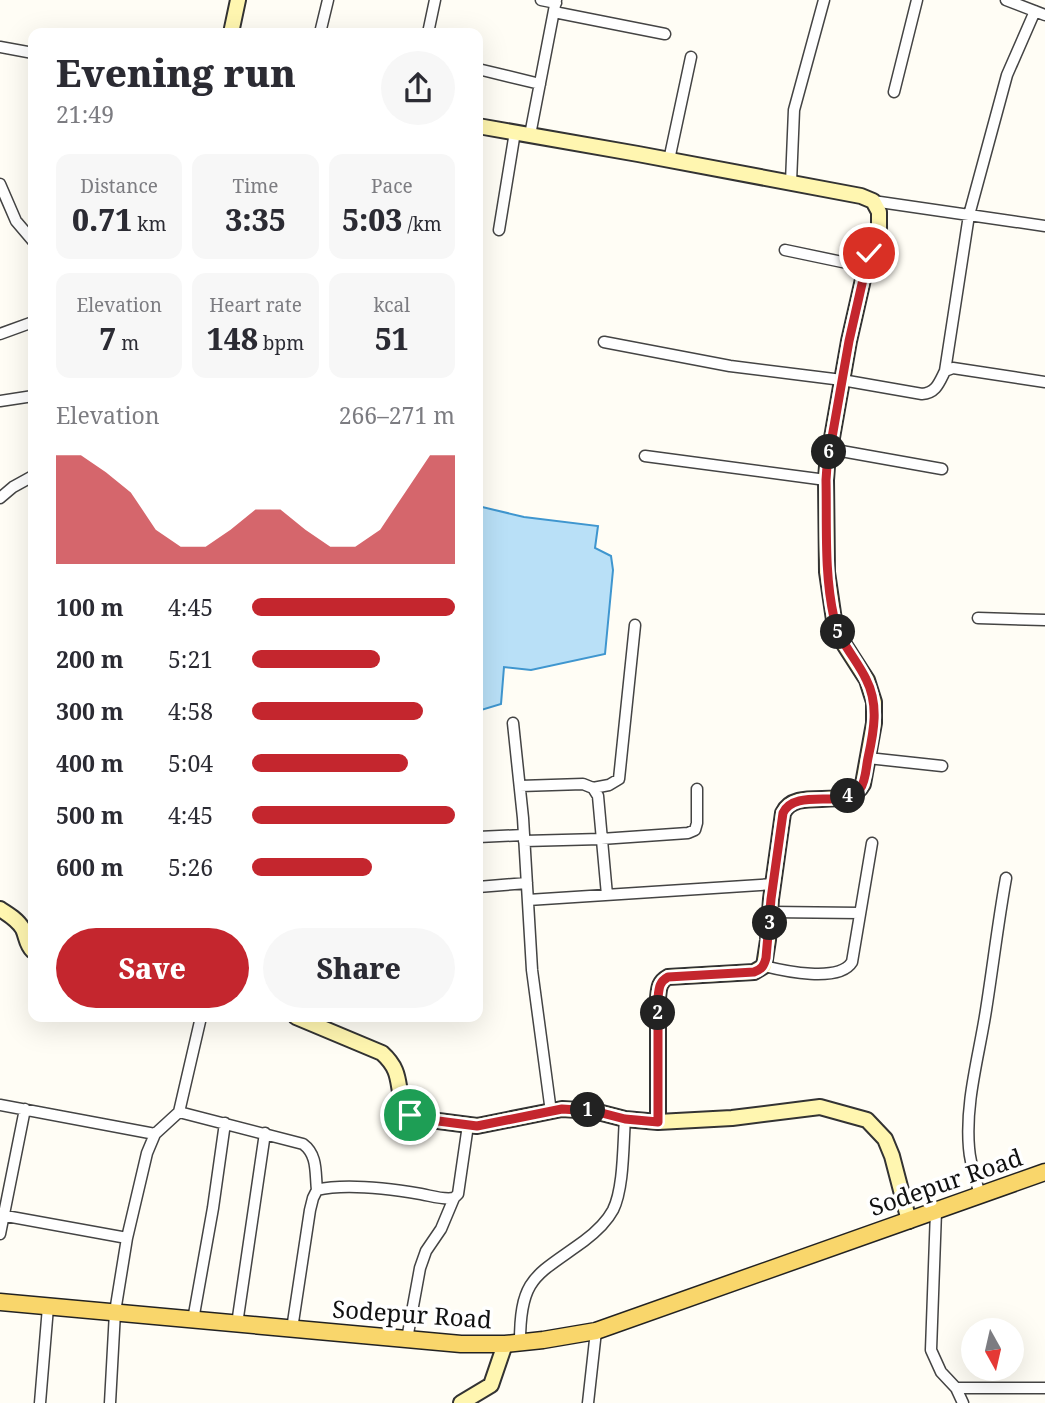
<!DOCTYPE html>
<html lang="en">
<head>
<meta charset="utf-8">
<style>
  :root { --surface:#fff; --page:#f7f7f7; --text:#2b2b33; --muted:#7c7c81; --accent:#c4262e }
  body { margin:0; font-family:"Noto Serif",serif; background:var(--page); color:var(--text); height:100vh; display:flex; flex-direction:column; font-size:26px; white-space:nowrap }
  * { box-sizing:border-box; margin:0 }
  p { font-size:23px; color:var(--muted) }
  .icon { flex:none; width:38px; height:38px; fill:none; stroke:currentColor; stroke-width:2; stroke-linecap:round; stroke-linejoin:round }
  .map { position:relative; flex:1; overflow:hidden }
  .sheet { position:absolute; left:28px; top:28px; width:455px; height:994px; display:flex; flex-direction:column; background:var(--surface); border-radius:14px; box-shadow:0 7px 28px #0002 }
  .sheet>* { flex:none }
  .needle { width:46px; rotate:172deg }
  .tools { position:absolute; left:961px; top:1318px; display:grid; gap:14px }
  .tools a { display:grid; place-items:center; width:63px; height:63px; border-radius:50%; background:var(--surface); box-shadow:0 7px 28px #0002; font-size:35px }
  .pin { position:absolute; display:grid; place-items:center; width:60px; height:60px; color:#fff; margin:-30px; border:4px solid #fff; border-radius:50%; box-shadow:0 2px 7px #0007 }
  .km { position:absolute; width:35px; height:35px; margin:-18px; border-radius:50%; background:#222; color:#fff; font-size:19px; line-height:35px; text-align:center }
  .round { display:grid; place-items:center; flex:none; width:74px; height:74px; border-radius:37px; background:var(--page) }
  .summary { display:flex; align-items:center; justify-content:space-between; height:119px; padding:0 28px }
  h1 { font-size:38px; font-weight:800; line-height:52px }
  .metrics { display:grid; grid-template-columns:repeat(3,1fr); gap:10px; height:119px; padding:7px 28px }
  .metrics div { display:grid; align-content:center; border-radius:14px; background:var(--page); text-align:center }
  .metrics b { font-size:30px; font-weight:800 }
  .metrics small { font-size:19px; font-weight:400 }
  .metrics p { font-size:19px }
  .chart { height:196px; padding:14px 28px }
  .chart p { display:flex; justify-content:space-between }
  .chart svg { width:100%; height:126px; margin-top:7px; fill:var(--accent); opacity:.7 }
  .primary-button { display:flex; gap:14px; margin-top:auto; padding:14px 28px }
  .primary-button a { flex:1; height:80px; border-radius:42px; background:var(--accent); color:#fff; font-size:28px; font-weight:800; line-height:80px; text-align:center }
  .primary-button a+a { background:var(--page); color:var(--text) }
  ul { padding:0 28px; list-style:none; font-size:23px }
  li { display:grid; grid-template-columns:112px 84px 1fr; align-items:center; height:52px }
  li i { height:18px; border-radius:9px; background:var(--accent) }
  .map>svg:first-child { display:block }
</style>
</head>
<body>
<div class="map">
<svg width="1045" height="1403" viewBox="0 0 1045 1403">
  <rect width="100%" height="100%" fill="#fffdf5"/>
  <path fill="#b9e0f7" stroke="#3f96cf" stroke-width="2" d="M478,506L524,517L598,526L595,548L611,556L613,570L605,654L531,670L504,667L501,704L478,711Z"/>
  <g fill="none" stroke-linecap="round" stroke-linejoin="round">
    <defs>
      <path id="street" d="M541,0L556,3
        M1006,0L1045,15
        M554,12L665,34
        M320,33L328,0
        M428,33L435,0
        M0,47L33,53
        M478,69L540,84
        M894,92L917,0
        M530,135L556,0
        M669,160L691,57
        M791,182L794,110L824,0
        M0,184L16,221L33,241
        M873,201L1045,226
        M499,230L515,132
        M785,250L866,267
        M0,334L33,322
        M604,342L730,366L842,380L922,394C936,393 939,383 945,371L953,368L1045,382
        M945,371L969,215L1007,75L1035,11
        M0,401L33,396
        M830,449L942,469
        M645,456L826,480
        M0,498L13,487L33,476
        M978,618L1045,620
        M513,723L523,818L532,970L551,1112
        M868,758L942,766
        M520,786L583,784L593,788L598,796L607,895
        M593,788L609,785L619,779L635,625
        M478,837L524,835
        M524,841L601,839L688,833L695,830L697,823V789
        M478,887L527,883
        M528,900L774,884
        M771,912L860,913
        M31,949L33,932
        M764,966C784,971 839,983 852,962L872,843
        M0,1105L155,1134
        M179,1112L303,1144C318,1155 315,1173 317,1190
        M980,1195C976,1180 970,1164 969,1148C965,1102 979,1056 986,1010C993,966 998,922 1006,878
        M936,1211L931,1350L941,1372L956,1388L963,1403
        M0,1215L127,1238
        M0,1234L25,1109
        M193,1320L213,1208L225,1123
        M237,1324L265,1133
        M292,1329L310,1210L313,1198L317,1190C346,1183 391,1189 421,1194C432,1196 443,1200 454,1198L458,1194L468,1125
        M407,1339L420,1268L426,1251L441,1229L454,1198
        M520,1342C520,1277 536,1276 584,1241C596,1232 606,1223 613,1210C624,1188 623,1144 625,1119
        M956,1388H1045
        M40,1403L48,1307
        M110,1403L115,1312L127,1238L147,1153L155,1134L179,1112L201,1017
        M588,1403L596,1331"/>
      <path id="secondary" d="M231,33L238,0
        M478,126L638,154L861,196L873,201L879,212V228L869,253L849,341L827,466L826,480L827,572L834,620L840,638L867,680L874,702V723L863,784C848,813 796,785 783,813L771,899L768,940L764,966L754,972L668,977C659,982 659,988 658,998V1122
        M0,909C8,914 18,920 23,929C27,938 26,944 33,951
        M296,1017L382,1053C404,1073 395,1086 405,1110L415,1118L477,1126L562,1109L594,1111L625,1119L658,1122L732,1118L820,1107L867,1120L885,1139L892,1156L909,1221
        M461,1403L491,1385L505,1344"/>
      <path id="primary" d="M0,1302L461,1344H505L543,1340L596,1331L1045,1172"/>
    </defs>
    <use href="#street" stroke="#444" stroke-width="13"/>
    <use href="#secondary" stroke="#333" stroke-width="18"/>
    <use href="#primary" stroke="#222" stroke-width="19"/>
    <use href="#street" stroke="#fff" stroke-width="10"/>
    <use href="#secondary" stroke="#fff6b0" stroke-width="14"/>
    <use href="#primary" stroke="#f9d66b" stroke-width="16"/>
  </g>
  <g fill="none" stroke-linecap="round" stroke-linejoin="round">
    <defs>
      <path id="route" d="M410,1115L415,1118L477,1126L562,1109L594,1111L625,1119L658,1122V998C659,988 659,982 668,977L754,972C762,969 764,966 766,958L771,899L783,813C796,787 844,810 860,789C866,781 866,767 868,758C874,731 879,704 866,679C856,658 839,642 834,618C824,573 827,526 826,480L827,466L849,341L869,253"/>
    </defs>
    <use href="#route" stroke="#fff" stroke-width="14"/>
    <use href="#route" stroke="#c4262e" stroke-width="9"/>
  </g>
  <g text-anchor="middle" stroke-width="7" stroke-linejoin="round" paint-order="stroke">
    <g font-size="24" fill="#111" stroke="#fff">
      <text transform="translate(946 1183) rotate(-19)" y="8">Sodepur Road</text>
      <text transform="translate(412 1315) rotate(4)" y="8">Sodepur Road</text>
    </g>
  </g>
</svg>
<div class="tools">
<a><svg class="needle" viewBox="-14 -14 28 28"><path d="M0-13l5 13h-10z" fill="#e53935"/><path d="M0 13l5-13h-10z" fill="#7c7c81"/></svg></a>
</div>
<div class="pin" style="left:410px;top:1115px;background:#1e9e55"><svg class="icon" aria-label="arrive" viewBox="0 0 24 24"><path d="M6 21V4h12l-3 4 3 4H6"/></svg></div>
<div class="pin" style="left:869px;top:253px;background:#d93025"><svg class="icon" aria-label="check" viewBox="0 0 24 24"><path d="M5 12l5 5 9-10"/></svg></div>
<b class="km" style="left:588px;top:1110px">1</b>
<b class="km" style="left:658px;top:1013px">2</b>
<b class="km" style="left:770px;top:923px">3</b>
<b class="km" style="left:848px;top:796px">4</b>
<b class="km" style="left:838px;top:632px">5</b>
<b class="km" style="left:829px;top:452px">6</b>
<section class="sheet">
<div class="summary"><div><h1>Evening run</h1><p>21:49</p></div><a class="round"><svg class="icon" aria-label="share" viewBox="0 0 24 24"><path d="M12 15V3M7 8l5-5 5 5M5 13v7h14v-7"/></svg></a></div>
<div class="metrics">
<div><p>Distance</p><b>0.71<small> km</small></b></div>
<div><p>Time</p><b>3:35</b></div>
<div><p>Pace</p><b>5:03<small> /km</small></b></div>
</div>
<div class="metrics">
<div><p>Elevation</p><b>7<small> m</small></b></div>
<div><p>Heart rate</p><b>148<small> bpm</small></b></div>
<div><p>kcal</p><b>51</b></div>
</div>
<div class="chart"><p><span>Elevation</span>266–271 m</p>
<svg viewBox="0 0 160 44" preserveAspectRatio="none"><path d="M0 44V6L10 6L20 12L30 19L40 32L50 38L60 38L70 32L80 25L90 25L100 32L110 38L120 38L130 32L140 19L150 6L160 6V44z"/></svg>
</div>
<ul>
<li><b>100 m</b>4:45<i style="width:100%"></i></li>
<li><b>200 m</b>5:21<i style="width:63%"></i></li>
<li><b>300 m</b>4:58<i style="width:84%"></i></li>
<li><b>400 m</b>5:04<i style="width:77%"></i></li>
<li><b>500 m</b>4:45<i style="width:100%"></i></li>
<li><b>600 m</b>5:26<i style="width:59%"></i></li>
</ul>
<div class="primary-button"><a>Save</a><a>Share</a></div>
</section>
</div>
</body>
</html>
